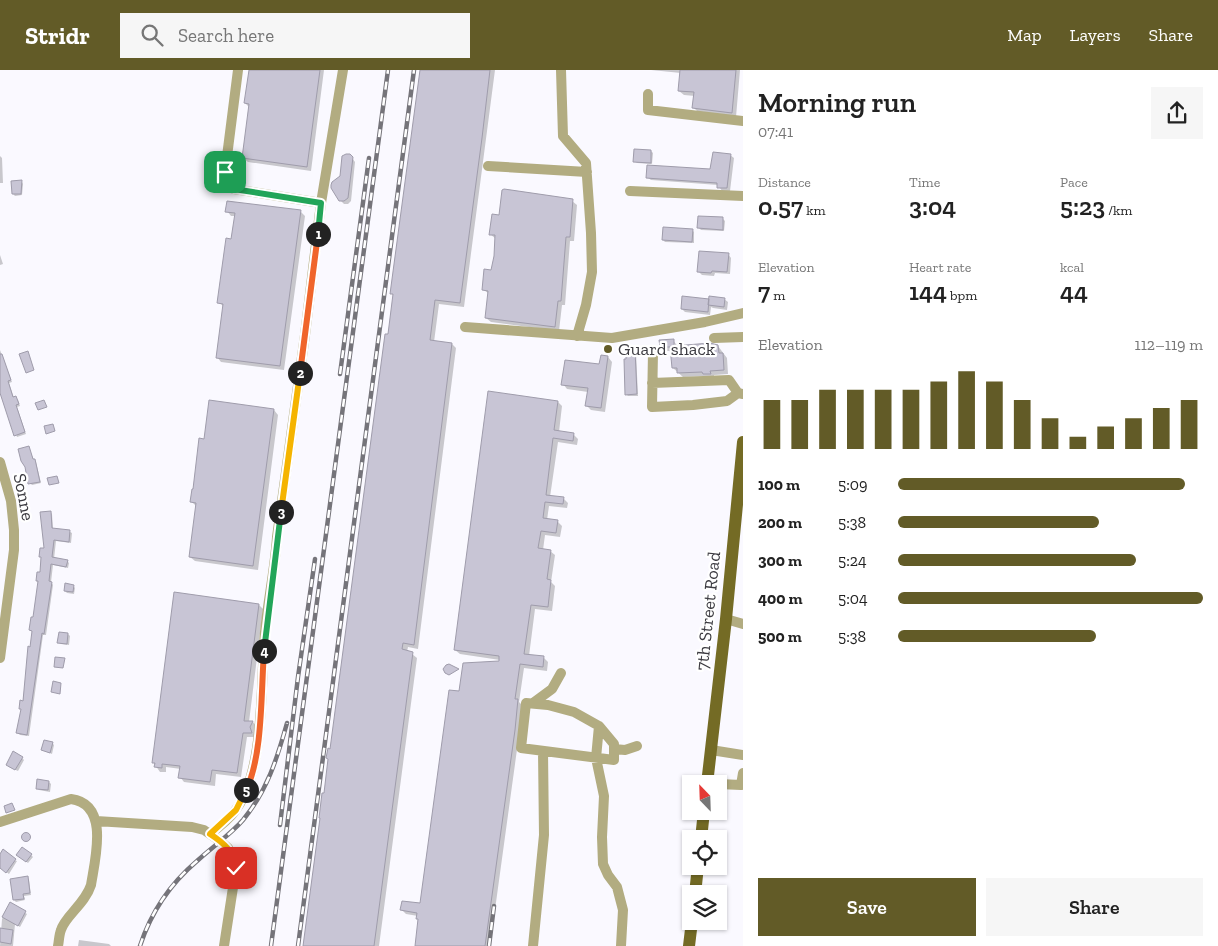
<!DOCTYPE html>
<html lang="en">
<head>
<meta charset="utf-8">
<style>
  :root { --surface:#fff; --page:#f6f6f6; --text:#222; --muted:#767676; --accent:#625b27 }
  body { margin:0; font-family:"Zilla Slab",serif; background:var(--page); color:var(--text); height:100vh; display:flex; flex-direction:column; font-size:19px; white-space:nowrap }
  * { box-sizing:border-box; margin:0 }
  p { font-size:16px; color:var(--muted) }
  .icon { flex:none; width:28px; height:28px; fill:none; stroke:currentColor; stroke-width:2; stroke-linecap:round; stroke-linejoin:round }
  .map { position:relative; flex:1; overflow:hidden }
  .drawer { display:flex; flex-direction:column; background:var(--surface); width:475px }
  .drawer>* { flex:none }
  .needle { width:32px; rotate:337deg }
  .buttons { position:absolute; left:682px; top:705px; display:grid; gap:10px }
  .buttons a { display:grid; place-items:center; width:45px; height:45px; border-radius:0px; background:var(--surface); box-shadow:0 1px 4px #0004; font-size:25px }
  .pin { position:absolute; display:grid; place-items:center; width:42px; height:42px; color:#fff; margin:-21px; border-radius:10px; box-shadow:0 2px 8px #0006 }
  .km { position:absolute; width:25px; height:25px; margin:-12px; border-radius:50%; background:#222; color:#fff; font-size:14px; line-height:25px; text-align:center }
  .round { display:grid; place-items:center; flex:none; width:52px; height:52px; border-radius:0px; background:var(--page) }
  .summary { display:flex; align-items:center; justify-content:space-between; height:85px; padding:0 15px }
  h1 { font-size:28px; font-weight:600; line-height:38px }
  .stats { display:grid; grid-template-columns:repeat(3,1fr); gap:8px; height:85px; padding:5px 15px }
  .stats div { display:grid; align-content:center }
  .stats b { font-size:25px; font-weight:600 }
  .stats small { font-size:14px; font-weight:400 }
  .stats p { font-size:14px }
  .chart { height:140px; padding:10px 15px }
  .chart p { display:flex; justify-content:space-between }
  .chart svg { width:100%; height:90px; margin-top:5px; stroke:var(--accent); stroke-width:6 }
  .primary-button { display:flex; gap:10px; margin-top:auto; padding:10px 15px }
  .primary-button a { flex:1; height:58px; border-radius:0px; background:var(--accent); color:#fff; font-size:20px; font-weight:600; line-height:58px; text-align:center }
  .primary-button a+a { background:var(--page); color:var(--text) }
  ul { padding:0 15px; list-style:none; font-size:16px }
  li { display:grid; grid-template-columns:80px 60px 1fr; align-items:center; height:38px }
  li i { height:12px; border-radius:6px; background:var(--accent) }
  header { display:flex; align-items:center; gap:30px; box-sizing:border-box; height:70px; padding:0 25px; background:var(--accent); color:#fff }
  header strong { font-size:24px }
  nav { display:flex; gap:28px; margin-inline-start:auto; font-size:18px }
  .search { width:350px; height:45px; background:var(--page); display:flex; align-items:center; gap:12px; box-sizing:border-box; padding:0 18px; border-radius:0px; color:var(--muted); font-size:19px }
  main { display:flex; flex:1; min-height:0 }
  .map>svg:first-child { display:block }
</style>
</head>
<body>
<header>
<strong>Stridr</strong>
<div class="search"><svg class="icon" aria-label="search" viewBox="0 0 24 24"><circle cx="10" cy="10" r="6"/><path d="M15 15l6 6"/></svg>Search here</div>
<nav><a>Map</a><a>Layers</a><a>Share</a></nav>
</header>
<main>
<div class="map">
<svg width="743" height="876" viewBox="0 0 743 876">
  <rect width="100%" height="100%" fill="#faf9ff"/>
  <path fill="#0003" d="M250,0H324L311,101L248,92L243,88L250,38L245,33Z
    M421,0H495L464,237L439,234L434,272L452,274L456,278L418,579L408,577L407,582L412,584L417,588L379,876H305L389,266L394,226L391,223Z
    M651,0H740L736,47L698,42L694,38L695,26L684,25L679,21L681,3Z
    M651,81L653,83L652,94L637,93L635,91Z
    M350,85L355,92L351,131L348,134H344L340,130L341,106Z
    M730,85L734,88L730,121H722L718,115L651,110L647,107L712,101Z
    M0,86L2,88L3,113H0Z
    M22,112L23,114L22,125L15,126L13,124Z
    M572,131L577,135L574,171H570L565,235H562L559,261L491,252L486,248L489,224L483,219L492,201L495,186L496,169L490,164L500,146Z
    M227,141H300L305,146L284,300L221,292L217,287L224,237L219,232L232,171L236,146H231Z
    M723,149L725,151L724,161L701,160L699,158Z
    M692,160L694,162V173L665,172L663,170Z
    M728,184L731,188L730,204L715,203L714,206L702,205L699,202Z
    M0,185L3,194L0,195Z
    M724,229L728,232L727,240L713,238L711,237L710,245L685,242L682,239L708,230Z
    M673,270L678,277L718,276L727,288L728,304L714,305V308H708L706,306L683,307L673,298L672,281H666L661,277Z
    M0,280L12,312L9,313L14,328L18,330L20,336L17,337L26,364L17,367L0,321Z
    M635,280L636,282L638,326H628L626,324Z
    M608,287L612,292L605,342L591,340L586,335L588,322L567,319L563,314L600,296Z
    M558,332L562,336L559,362L573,364L578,369L577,375L558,372L550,427L563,428L568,433L567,438L549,436L547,450L557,451L562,456L560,467L545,465L543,480L550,481L555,485L551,512L555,516L553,533L552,541L535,539L529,586L544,588L548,592L547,601L524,598L519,632L522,635L519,665L490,876H416L419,850L418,846L406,844L401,839L421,835L461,623L500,592V590L460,584L455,580Z
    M274,340L278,345L258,500L195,491L190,487L196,436L192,432L205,370Z
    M28,377L34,390L36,392L41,413L32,415L30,413Z
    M50,442L52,444L53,459L70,462L72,463L71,473L56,471L54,489L67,491L69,493L68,498L53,495L51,512L53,515L46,565H43L29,666L20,665L18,663L33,562L30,560L34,549L39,513L37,511L41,504L42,488L40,486L45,480Z
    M73,516L75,518L74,524L67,523L65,521Z
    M175,524L259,535L263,539L249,652H253L257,657L256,667H247L241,707L216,704L215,716L184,712L180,707L181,699L166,697V702H160L153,692Z
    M68,564L70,566L69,575L61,574L59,572Z
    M52,673L54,675L52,684L42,680Z
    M22,688L24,690L18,701L9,697Z
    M49,712L51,714L50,722L39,720L37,718Z
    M22.5 768a3.5 3.5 0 1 1 7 0a3.5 3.5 0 1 1-7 0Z
    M31,785L33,787L28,793L20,787Z
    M0,786L17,791L9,804L0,797Z
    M27,808L29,810L31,825L24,826L25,830L16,832L14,830Z
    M11,834L27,844L20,857L15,854L13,876H0L2,849Z
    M79,870L109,874L111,876H78Z"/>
  <path fill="#c8c5d5" stroke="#9f9cab" d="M249,0H320L307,97L242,88L249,34L244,33Z
    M420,0H490L482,68L460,233L435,230L430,270L452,273L414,575L403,573L402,579L413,582L374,876H303L320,748H319L322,723H324L328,689L326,688L328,678L330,679L385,264H388L393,224H390Z
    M680,0H736L732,43L692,38L694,22L678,21Z
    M634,79L651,80V93L633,92Z
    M713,82L731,84L727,118H717V113L646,108L647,95L710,99Z
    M346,84H350L353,87L348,128L344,131H339L331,118V115L332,112L340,106L342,86Z
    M22,110L21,124H12L11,111Z
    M504,119L573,129L570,167H566L561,231H558L555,257L485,248L488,221L482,220L484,199L491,200L494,186L495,165H489L492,144L499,145L502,120Z
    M227,131L301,140L280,296L216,288L223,234L217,233L226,168L231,169L235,143L225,142Z
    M698,146L723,147V160L697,158Z
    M663,157L693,159L692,172L662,170Z
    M699,181L729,183L727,202L712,201L711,203L697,202Z
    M682,226L709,229L708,242L681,239Z
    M709,226L725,228L724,237L708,235Z
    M674,269V276L710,273L718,275L719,283H723L724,300L710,301L711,304H703L702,302L677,303V298H672L670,277H660L659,270Z
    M626,279H635L637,324L625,325L624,289H626Z
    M28,281L34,300L26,303L19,284Z
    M0,284H2L11,310L8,311L13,327L16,326L19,334L16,335L25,362L14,366L0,323Z
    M601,285L608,286L601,338L585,336L588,318L561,315L565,290L599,294Z
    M488,321L558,331L554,360L574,363L573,371L553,368L546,425L564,427L563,434L545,432L543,448L558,450L556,463L541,461L538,478L551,480L547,509L551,510L548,537L531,535L524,584L544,586L543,597L520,594L515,629H518L515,660L485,876H415L418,849H416L417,843L400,840L402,831L420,833L449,620L459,621L463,593L499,591V586L454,580Z
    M44,330L47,337L38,340L35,333Z
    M209,330L274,339L253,496L189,487L196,433L190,432L192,419H193L199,368L204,369Z
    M53,354L55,361L46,364L44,356Z
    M29,376L33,389H35L40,412L28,414L25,397L21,391L18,379Z
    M57,406L59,413L49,415L47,408Z
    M51,441L52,458L70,460L69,472L54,470L52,487L68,490L66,497L51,494L49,511L52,512L44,564L42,563L27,665L16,663L21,639H19L20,630L23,631L28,576L30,577L32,561L29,560L31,547H33L38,511H36L37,502H40L41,487H39L40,478H44L40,442Z
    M65,513L74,515L73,522L64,521Z
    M174,522L259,534L244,651H253L250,657L252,663H243L237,703L212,700L210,712L178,708L180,696L162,694V698L154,697L155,693H152Z
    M59,562L68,563L67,574L57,573Z
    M55,587L65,588L63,598L54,597Z
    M449,594L459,599L449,605L445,603L443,599L446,595Z
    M53,611L61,613L60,624L51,622Z
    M44,670L53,672L50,683L41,680Z
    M13,681L23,687L15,700L6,695Z
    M37,709L49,711L48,720L36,719Z
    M12,733L15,740L6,743L4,736Z
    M21.5 767a4.5 4.5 0 1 1 9 0a4.5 4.5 0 1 1-9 0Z
    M22,777L32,784L26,792L16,785Z
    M3,779L16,789L6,803L0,798V784Z
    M28,806L30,823L23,824L24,829L13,830L10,809Z
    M10,832L26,841L18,856L2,847Z
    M0,858L13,860L11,874L0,872Z"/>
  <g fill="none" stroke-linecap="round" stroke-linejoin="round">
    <path stroke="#b2ac81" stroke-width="10" d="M238,0L225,102L227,113L234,119L321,133
      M561,0L563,66L586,93L591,163L592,202L586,235L577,266
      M648,24V40L743,51
      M488,96L587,102
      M630,121L743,126
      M465,257L612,268L705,252L743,243
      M714,268L743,267
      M653,282L652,337L693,335L727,331L738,323L743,324
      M652,313L729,310L738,323
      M0,392L11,431L14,460V480L0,588
      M726,549L743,554
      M526,633L548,635L574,642L599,656L614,674V690L521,678Z
      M533,633L552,619L561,603
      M599,656L596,688L604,726L602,767L603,794L608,805L617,817L623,840L621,876
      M614,679L625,680L637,676
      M711,680L743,685
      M719,714L741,715L743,703
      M96,751L192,757L204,760L220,771L228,778L235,792L236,798L224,876
      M0,752L71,729C110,734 95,789 91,815C85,834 65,846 61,860C59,865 59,871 58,876
      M210,764C219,757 229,749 235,741C266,699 260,613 265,562C268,530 275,499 277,467L305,265L321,133L343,0
      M533,876L544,765L543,681"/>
    <path stroke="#746b25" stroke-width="12" d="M707,714L726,549L743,372
      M701,769L704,741
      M695,824L698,796
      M689,876L692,851"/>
    <defs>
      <path id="rail" d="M340,304L369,88
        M280,755L298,607L315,489
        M140,876C151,842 170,814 197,791C212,777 230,765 243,750C267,721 277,689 287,653
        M271,876L388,0
        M298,876L414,0
        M489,876L494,836"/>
    </defs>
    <use href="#rail" stroke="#75747a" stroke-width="4.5"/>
    <use href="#rail" stroke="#fff" stroke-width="2.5" stroke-dasharray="8" stroke-linecap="butt"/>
  </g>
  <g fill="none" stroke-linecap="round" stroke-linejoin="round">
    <defs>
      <path id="split-1" d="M225,102L227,113L234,119L321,133L318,164"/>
      <path id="split-2" d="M300,303L318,164"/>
      <path id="split-3" d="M281,442L300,303"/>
      <path id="split-4" d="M264,581L281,442"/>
      <path id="split-5" d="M246,720C263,686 261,621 264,581"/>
      <path id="split-6" d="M236,798C233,781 224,773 210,764L236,740L246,720"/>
    </defs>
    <use href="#split-1" stroke="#fff" stroke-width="10"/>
    <use href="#split-2" stroke="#fff" stroke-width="10"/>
    <use href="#split-3" stroke="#fff" stroke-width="10"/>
    <use href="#split-4" stroke="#fff" stroke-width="10"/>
    <use href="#split-5" stroke="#fff" stroke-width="10"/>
    <use href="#split-6" stroke="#fff" stroke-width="10"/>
    <use href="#split-1" stroke="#22a559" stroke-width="6"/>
    <use href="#split-2" stroke="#f0652b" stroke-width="6"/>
    <use href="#split-3" stroke="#f5b400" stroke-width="6"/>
    <use href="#split-4" stroke="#22a559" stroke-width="6"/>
    <use href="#split-5" stroke="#f0652b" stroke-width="6"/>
    <use href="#split-6" stroke="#f5b400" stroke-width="6"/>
  </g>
  <circle fill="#625b27" stroke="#fff" stroke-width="2" cx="608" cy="279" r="5"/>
  <g text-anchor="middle" stroke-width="4.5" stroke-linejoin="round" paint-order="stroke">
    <g font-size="18" fill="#3c3b41" stroke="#fff" text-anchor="start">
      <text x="618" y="285">Guard shack</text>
    </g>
    <g font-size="18" fill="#3c3b41" stroke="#fff">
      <text transform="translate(24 427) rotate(79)" y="6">Sonne</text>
      <text transform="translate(708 541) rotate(-84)" y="6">7th Street Road</text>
    </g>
  </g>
</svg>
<div class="buttons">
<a><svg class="needle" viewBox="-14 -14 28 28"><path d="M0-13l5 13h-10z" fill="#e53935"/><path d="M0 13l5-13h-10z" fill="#767676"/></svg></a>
<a><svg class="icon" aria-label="locate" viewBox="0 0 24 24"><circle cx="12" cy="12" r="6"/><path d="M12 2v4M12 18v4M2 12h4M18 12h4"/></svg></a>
<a><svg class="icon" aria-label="layers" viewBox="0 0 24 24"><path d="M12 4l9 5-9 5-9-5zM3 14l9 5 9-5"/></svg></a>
</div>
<div class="pin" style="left:225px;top:102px;background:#1e9e55"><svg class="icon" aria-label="arrive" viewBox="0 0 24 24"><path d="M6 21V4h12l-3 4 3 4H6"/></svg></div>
<div class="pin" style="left:236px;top:798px;background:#d93025"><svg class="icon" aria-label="check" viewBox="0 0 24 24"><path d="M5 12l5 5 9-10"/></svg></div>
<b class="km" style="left:318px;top:164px">1</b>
<b class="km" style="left:300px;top:303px">2</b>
<b class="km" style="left:281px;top:442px">3</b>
<b class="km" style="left:264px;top:581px">4</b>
<b class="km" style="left:246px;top:720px">5</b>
</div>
<section class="drawer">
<div class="summary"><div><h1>Morning run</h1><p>07:41</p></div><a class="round"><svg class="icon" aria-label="share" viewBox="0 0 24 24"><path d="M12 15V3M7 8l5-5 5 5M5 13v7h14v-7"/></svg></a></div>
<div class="stats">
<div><p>Distance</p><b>0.57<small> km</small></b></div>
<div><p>Time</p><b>3:04</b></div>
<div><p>Pace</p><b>5:23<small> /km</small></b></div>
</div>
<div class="stats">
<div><p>Elevation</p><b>7<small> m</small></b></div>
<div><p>Heart rate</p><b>144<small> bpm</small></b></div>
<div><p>kcal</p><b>44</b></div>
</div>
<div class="chart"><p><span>Elevation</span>112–119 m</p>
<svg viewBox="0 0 160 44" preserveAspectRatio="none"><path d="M5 44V20M15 44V20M25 44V15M35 44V15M45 44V15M55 44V15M65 44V11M75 44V6M85 44V11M95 44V20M105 44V29M115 44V38M125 44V33M135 44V29M145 44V24M155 44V20"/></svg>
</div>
<ul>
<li><b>100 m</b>5:09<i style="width:94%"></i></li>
<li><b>200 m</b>5:38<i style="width:66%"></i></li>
<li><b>300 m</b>5:24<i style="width:78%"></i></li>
<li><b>400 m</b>5:04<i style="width:100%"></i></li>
<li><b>500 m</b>5:38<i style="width:65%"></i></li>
</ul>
<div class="primary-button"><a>Save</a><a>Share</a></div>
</section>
</main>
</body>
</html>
